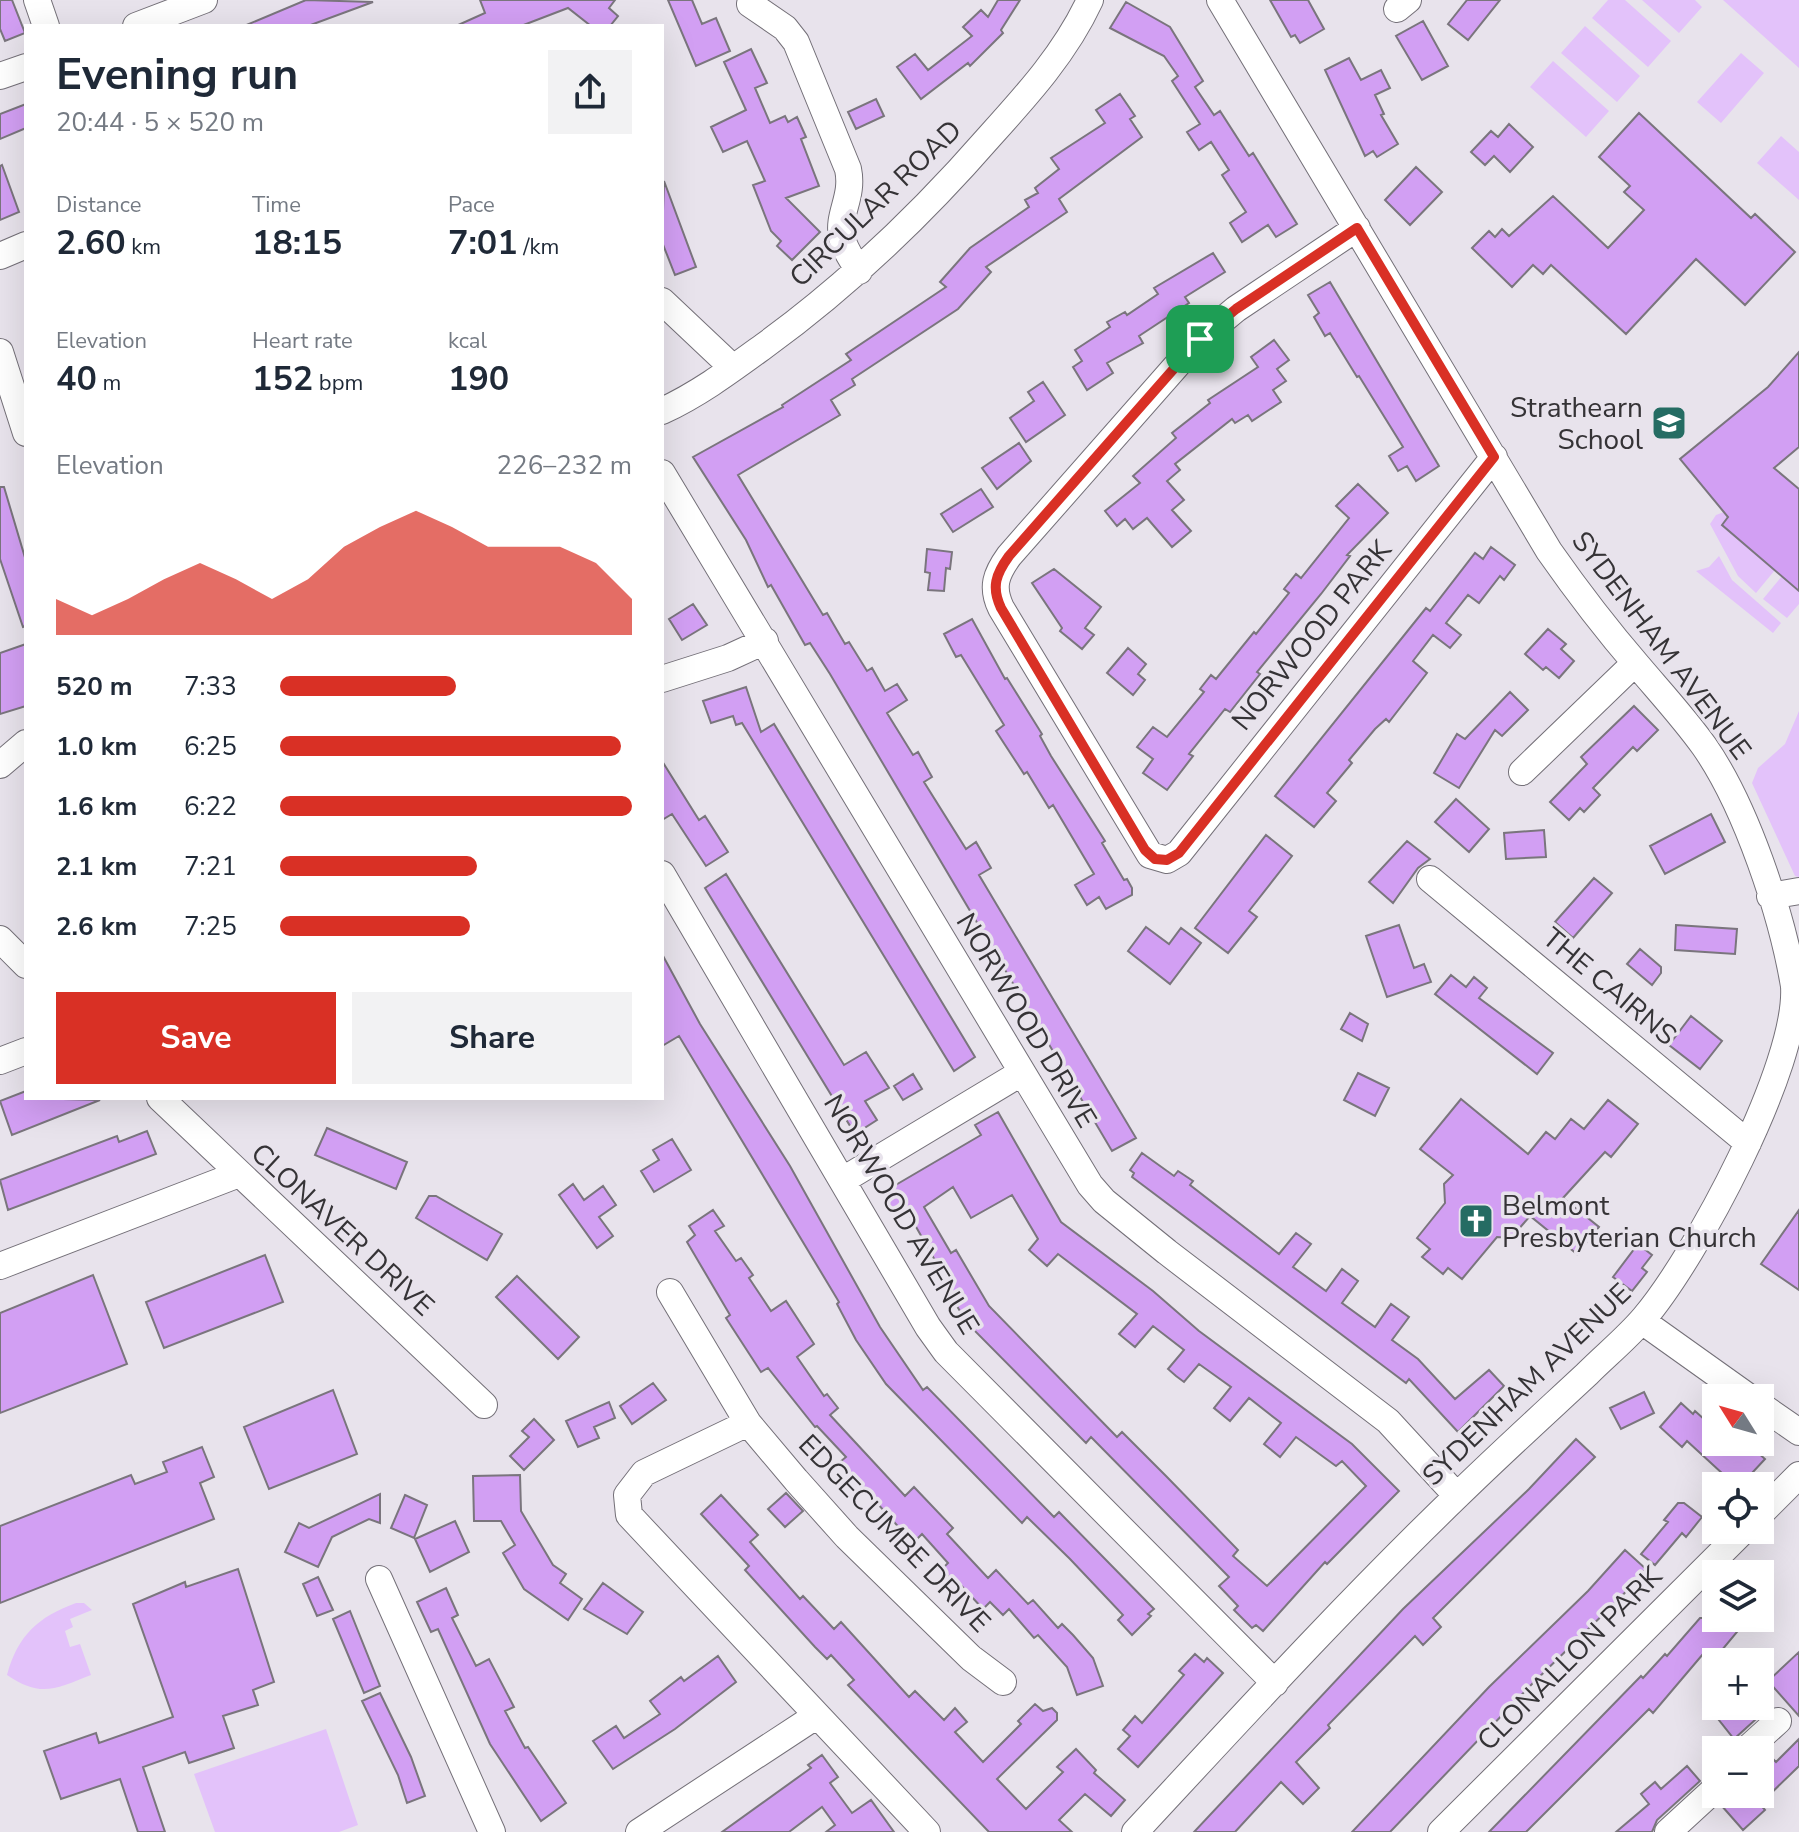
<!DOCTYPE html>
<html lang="en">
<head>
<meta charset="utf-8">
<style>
  :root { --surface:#fff; --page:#f2f2f3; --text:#1f2937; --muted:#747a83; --accent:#d93025 }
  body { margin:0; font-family:"Nunito Sans",sans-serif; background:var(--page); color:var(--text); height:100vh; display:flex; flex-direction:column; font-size:30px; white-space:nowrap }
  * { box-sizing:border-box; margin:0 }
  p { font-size:26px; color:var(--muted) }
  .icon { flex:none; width:44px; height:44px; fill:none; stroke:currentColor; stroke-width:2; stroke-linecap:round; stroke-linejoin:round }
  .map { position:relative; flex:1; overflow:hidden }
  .details { position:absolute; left:24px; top:24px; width:640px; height:1076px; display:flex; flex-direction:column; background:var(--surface); border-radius:0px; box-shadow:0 8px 32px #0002 }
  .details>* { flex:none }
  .needle { width:52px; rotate:307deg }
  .buttons { position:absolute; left:1702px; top:1384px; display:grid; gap:16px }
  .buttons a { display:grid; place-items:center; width:72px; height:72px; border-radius:0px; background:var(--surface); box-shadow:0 8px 32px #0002; font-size:40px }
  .pin { position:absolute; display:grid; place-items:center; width:68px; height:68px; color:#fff; margin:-34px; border-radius:16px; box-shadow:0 4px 12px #0006 }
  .round { display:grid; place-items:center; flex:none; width:84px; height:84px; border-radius:0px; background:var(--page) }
  .head { display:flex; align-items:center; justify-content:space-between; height:136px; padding:0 32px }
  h1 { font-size:44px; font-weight:700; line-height:60px }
  .figures { display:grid; grid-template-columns:repeat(3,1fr); gap:12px; height:136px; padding:8px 32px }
  .figures div { display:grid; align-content:center }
  .figures b { font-size:34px; font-weight:700 }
  .figures small { font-size:22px; font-weight:400 }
  .figures p { font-size:22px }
  .chart { height:224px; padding:16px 32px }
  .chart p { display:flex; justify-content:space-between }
  .chart svg { width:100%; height:144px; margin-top:8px; fill:var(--accent); opacity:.7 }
  .primary-button { display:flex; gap:16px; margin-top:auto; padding:16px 32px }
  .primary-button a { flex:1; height:92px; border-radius:0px; background:var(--accent); color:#fff; font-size:32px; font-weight:700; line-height:92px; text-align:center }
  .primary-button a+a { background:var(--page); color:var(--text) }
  ul { padding:0 32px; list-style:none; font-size:26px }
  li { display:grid; grid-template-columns:128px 96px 1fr; align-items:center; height:60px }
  li i { height:20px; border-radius:10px; background:var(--accent) }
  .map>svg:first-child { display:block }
</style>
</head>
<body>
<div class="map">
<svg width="1799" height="1832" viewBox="0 0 1799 1832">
  <rect width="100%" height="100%" fill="#e8e3ec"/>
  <path fill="#e3c2fa" d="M1608,0H1625L1671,41L1648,67L1592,18Z
    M1642,0H1695L1702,7L1679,33Z
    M1723,0H1799V68Z
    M1585,26L1640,76L1617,102L1561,53Z
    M1741,53L1764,73L1721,123L1697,102Z
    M1553,61L1609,111L1586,137L1530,87Z
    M1781,136L1799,152V200L1757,163Z
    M1724,512L1775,570L1756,593L1738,576L1710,524L1716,515Z
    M1719,556L1732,580L1781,623L1773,633L1696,571L1709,567Z
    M1782,576L1799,591V604L1787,618L1763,599Z
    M1799,711V877L1795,876L1752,783L1758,768L1785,744Z
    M76,1603H84L92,1610L70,1619L73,1627L65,1631L70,1647L80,1644L91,1675C55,1689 41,1698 7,1675C18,1635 38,1617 76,1603Z
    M326,1729L358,1825L339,1832H215L194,1774Z"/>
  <path fill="#d29ff3" stroke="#7a757d" stroke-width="2" fill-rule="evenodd" d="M0,0H12L25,33L5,41L0,29Z
    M306,0L373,2L308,26H244Z
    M480,0H615L609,8L618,16L610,26H591L568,8L521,26H456L485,13Z
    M668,0H692L702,24L716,18L730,51L696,66Z
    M998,0H1020L1001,30L1003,33L970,66L968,63L921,99L897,67L915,54L928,70L972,36L963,27L981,10L988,17Z
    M1270,0H1308L1324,29L1300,43L1295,35L1291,37Z
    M1467,0H1500L1468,40L1448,24Z
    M1126,2L1170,27L1203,81L1195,87L1214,115L1220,111L1249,156L1253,153L1297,224L1276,237L1268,225L1242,242L1230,223L1246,212L1222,175L1229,170L1211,142L1199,150L1187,132L1200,124L1172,81L1178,76L1164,56L1110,28Z
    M1423,21L1448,66L1422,80L1396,36Z
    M751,49L767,83L755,88L770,123L785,116L788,122L797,117L806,137L801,139L819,186L786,198L820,232L792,260L777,246L781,241L771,231L753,185L765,181L747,141L723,152L711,127L746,110L724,62Z
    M1349,58L1361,80L1381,70L1390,88L1375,95L1384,114L1381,115L1398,144L1377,157L1373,151L1365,156L1325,70Z
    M1120,94L1135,116L1130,119L1142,137L1059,199L1067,212L986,267L991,272L958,309L852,379L855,385L831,400L840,415L738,475L823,615L827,613L845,644L849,642L867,671L872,668L885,691L897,684L907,700L887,713L913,755L918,752L932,777L924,782L966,849L976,842L991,868L979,875L1136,1138L1112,1151L830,674L810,643L805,645L771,585L768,587L746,540L693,457L783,407L782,405L851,360L846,354L946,287L940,282L970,248L1029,207L1025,200L1038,193L1035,188L1059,169L1051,158L1105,123L1096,110Z
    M876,99L884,116L856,129L848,112Z
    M26,104V128L0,139V114Z
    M1639,113L1751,218L1755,214L1795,252L1745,305L1696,259L1626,334L1551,265L1543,274L1533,265L1512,287L1472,248L1489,231L1495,237L1502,229L1509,236L1553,196L1608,248L1644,210L1624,192L1630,186L1599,157Z
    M1509,124L1533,147L1510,172L1494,156L1485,165L1471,152L1491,131L1498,137Z
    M2,165L19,212L0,220V166Z
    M1416,167L1442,192L1410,225L1385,200Z
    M664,181L696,267L675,275L662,242Z
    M1213,253L1225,272L1185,297L1189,303L1139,336L1143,343L1107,363L1113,373L1087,390L1073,367L1082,361L1075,350L1110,327L1107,322L1125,312L1127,315L1158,294L1154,288Z
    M1330,282L1439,466L1416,481L1407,466L1398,471L1389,456L1403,447L1359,376L1357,377L1330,333L1325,336L1314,317L1319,313L1308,295Z
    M1274,340L1289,360L1277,369L1286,381L1273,390L1281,402L1252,421L1248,415L1235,423L1232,419L1175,464L1180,470L1167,481L1184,500L1172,510L1191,531L1172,547L1147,518L1133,529L1125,519L1117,526L1105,511L1140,483L1133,476L1176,438L1172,433L1210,403L1208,400L1258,367L1251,357Z
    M1799,352V447L1774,468L1799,489V591L1722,525L1728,517L1680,459L1768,387Z
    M1043,382L1065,415L1026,442L1010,418L1034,401L1028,392Z
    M1019,443L1031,461L997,489L982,468Z
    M1358,484L1388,513L1347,555L1350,556L1321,594L1257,672L1260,674L1230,712L1225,709L1189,754L1193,756L1167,790L1143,773L1153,759L1137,747L1153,727L1167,737L1204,692L1200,689L1211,675L1216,679L1254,632L1256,634L1289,593L1284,589L1296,574L1301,578L1349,518L1336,506Z
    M0,487H4L26,561V626L23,627L0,559Z
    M981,489L993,507L953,532L941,514Z
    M1491,547L1515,565L1504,580L1500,576L1479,603L1468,595L1446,623L1461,635L1450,648L1433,635L1413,661L1427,673L1389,722L1386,719L1375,729L1349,760L1352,763L1327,793L1336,801L1314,827L1275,796L1426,608L1430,611L1475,553L1483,559Z
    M927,549L952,552L950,569L946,568L944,591L928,590L930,573L925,572Z
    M1054,569L1101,607L1085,628L1094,635L1082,649L1060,631L1062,628L1032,583Z
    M693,604L707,625L682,640L669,619Z
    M972,619L1005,679L1007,678L1042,734L1040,736L1051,756L1105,841L1102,843L1124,880L1127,879L1132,888V895L1106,909L1099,897L1087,905L1075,885L1094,874L1053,805L1049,808L1027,772L1024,774L996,731L1004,725L961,655L956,657L944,634Z
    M1548,629L1566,644L1561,649L1574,661L1559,678L1546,667L1543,670L1525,654Z
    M26,644V706L0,714V653Z
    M1128,648L1146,664L1138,674L1145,680L1133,695L1107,673Z
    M746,687L761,732L774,724L975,1057L954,1071L742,723L736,725L733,716L711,723L703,701Z
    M1510,692L1528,710L1502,736L1495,730L1459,788L1434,773L1457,734L1465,739Z
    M1634,706L1658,730L1637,751L1633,747L1593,788L1600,795L1584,812L1580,808L1569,820L1550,802L1587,764L1581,757Z
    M662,761L699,820L705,816L728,852L706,866L672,814L662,820Z
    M1456,799L1489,829L1469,852L1435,822Z
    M1711,814L1725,842L1665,874L1650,846Z
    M1544,830L1546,857L1506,859L1504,833Z
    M1266,835L1292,856L1249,911L1257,917L1228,953L1195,928Z
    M1407,841L1430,859L1418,868L1393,903L1369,882Z
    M726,874L844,1065L866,1052L889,1088L865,1101L877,1120L855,1134L705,888Z
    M1594,878L1612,893L1573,938L1555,922Z
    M1399,925L1414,968L1424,964L1431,982L1387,997L1366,936Z
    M1676,925L1737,929L1735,954L1675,950Z
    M1146,927L1169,944L1181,928L1201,943L1170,984L1128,951Z
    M1640,949L1661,967V973L1652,985L1627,964Z
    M662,954L700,1024L790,1166L880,1327L923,1390L927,1387L1054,1517L1059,1512L1154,1609L1148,1614L1151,1616L1132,1635L1118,1620L1123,1615L1070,1559L1027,1517L1022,1523L886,1384L856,1340L837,1304L839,1302L679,1036L662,1046Z
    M1451,975L1466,987L1474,977L1487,988L1479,998L1553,1053L1537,1074L1435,994Z
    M1350,1013L1368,1024L1362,1041L1341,1029Z
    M1691,1016L1722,1041L1700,1069L1669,1045Z
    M1358,1073L1389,1088L1375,1116L1344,1100Z
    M913,1074L922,1089L903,1100L894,1086Z
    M26,1091V1098L100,1100L12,1135L0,1101Z
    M1461,1099L1528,1154L1546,1132L1555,1139L1571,1119L1584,1129L1608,1100L1638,1124L1611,1157L1605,1152L1563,1198L1599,1227L1577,1254L1530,1216L1511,1238L1497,1237L1462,1279L1448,1268L1443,1274L1422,1257L1430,1249L1417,1238L1445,1203L1444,1184L1453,1175L1420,1149Z
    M998,1112L1061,1222L1153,1291L1199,1331L1352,1444L1399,1491L1327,1564L1325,1562L1263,1631L1256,1625L1252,1628L1234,1610L1238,1606L1219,1586L1229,1577L1091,1437L1086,1443L967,1323L932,1264L936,1262L907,1211L897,1217L882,1193L981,1135L975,1125ZM953,1187L971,1218L1012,1195L1038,1239L1029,1250L1047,1266L1058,1254L1137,1314L1119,1334L1135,1347L1153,1326L1184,1350L1168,1369L1176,1376L1184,1382L1199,1364L1231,1387L1214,1408L1230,1421L1249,1398L1281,1423L1264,1444L1280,1457L1296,1437L1336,1466L1342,1461L1366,1486L1267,1586L1233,1556L1238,1550L1166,1476L1122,1432L1117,1437L989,1306L956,1250L951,1253L924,1207Z
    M327,1128L407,1162L396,1189L315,1155Z
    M147,1131L156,1154L8,1210L0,1180L117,1136L119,1142Z
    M672,1139L691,1170L654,1192L641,1171L659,1160L653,1150Z
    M1142,1153L1174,1176L1178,1171L1193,1181L1190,1185L1279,1254L1296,1233L1311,1244L1293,1267L1326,1291L1342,1269L1358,1281L1342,1303L1375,1327L1391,1304L1409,1317L1392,1340L1418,1359L1455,1399L1489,1370L1504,1386L1458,1432L1409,1379L1406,1383L1390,1371L1132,1177L1134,1173L1130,1170Z
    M573,1184L584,1200L603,1186L616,1205L599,1217L613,1236L597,1248L559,1195Z
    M429,1196H436L502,1234L487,1260L416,1218Z
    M713,1210L724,1226L715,1231L736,1261L741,1258L753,1275L749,1278L771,1311L786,1301L814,1344L797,1357L824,1396L827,1394L838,1408L830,1415L905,1496L914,1487L953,1528L947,1534L988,1578L996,1570L1028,1604L1033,1600L1058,1628L1062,1624L1073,1635L1093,1658L1103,1686L1077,1695L1067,1667L1038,1635L1034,1638L1009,1609L1003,1615L990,1602L983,1609L958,1582L955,1584L942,1569L948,1563L922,1534L913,1543L840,1462L846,1457L817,1426L815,1427L768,1368L761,1372L726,1318L730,1315L687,1242L695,1235L689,1226Z
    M1799,1210V1290L1761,1264Z
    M1638,1244L1652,1255L1642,1268L1647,1272L1632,1291L1613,1277Z
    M265,1255L283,1302L164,1348L146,1302Z
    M93,1275L127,1364L0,1413V1313Z
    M517,1276L579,1337L558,1359L496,1297Z
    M653,1383L666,1400L632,1424L620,1406Z
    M333,1390L357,1454L269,1489L244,1427Z
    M1644,1392L1654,1413L1621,1429L1610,1408Z
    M609,1402L615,1418L594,1427L599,1438L578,1447L566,1421Z
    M1681,1403L1693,1414L1695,1411L1716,1430V1442H1746L1765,1459L1740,1486H1736L1687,1441L1682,1447L1660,1427Z
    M534,1419L554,1440L524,1470L510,1456L529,1437L522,1431Z
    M1576,1439L1595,1457L1433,1618L1441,1627L1423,1645L1415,1636L1328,1725L1330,1728L1296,1762L1319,1788L1303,1804L1281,1782L1235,1832H1194L1403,1609L1529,1489Z
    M202,1447L214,1477L200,1483L214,1519L0,1603V1526L131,1475L135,1484L167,1472L163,1462Z
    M520,1475L521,1511L553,1565L566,1574L560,1583L582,1599L568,1620L524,1589L503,1553L515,1545L501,1521H474L473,1476Z
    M786,1493L803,1511L785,1527L768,1509Z
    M380,1494V1523L369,1519L332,1537L318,1567L285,1552L299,1523L309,1528Z
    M405,1495L427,1505L414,1538L391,1528Z
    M721,1495L758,1535L750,1542L800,1599L803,1596L834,1629L841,1622L909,1697L915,1691L944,1720L955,1708L967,1722L955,1732L983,1762L1021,1724L1018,1721L1035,1704L1043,1711L1052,1708L1057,1713V1720L997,1779L1026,1809L1063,1772L1057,1767L1076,1749L1096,1770L1094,1773L1125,1800L1111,1816L1085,1794L1059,1820L1072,1832H989L848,1685L854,1680L831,1655L827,1659L815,1647L745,1570L749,1566L701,1514Z
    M1678,1503H1684L1702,1517L1686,1537L1682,1533L1655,1565L1641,1554L1668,1522L1664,1520Z
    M455,1521L469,1552L430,1572L415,1539Z
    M1625,1550L1646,1569L1621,1597L1531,1685L1390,1832H1352L1489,1687L1588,1591Z
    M238,1569L274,1682L253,1690L258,1705L223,1716L234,1748L189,1763L185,1752L143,1767L165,1832H138L120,1779L61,1799L44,1751L96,1733L99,1743L173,1717L133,1604L185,1582L186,1587Z
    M318,1577L333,1610L317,1616L303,1584Z
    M603,1583L643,1612L627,1634L584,1609Z
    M446,1588L458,1615L452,1618L476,1666L489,1659L514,1707L505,1711L525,1748L528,1747L566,1803L541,1821L490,1744L438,1629L431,1632L417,1602Z
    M350,1611L380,1686L364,1693L333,1619Z
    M1700,1618H1742L1733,1629L1737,1632L1712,1662L1703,1654L1653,1713L1649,1709L1526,1832H1489L1641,1676L1643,1678L1665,1654L1667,1656Z
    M1799,1652V1716L1768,1681Z
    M1195,1654L1204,1662L1207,1658L1223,1673L1138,1767L1118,1749L1130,1736L1123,1730L1135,1716L1142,1723L1184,1675L1179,1671Z
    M718,1656L736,1682L675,1729L613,1769L593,1741L616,1726L624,1738L660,1714L650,1701L681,1677L684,1681Z
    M380,1693L411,1757L425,1796L407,1803L398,1775L362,1701Z
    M1725,1706H1742L1755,1720L1734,1739L1715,1715Z
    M1799,1739V1766L1760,1804L1765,1810L1743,1830L1721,1805L1733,1794H1760V1759L1767,1753L1776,1762Z
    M822,1755L838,1777L830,1783L852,1813L871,1800L894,1832H826L835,1825L822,1807L789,1832H722L811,1768L808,1765Z
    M1687,1766L1700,1781L1657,1820L1652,1832H1616L1649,1804L1641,1794L1655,1782L1661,1789Z"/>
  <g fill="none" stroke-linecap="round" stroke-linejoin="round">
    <defs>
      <path id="street" d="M37,0L46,26
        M750,4L785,28L796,42L848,169C854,197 837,214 842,237C844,249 853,261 859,271
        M1397,9L1408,0
        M136,26L204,0
        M0,76L26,67
        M1357,228L1236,309L1200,339L1009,556C996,574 991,587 1001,608L1150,855L1167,860L1179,853L1494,457
        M0,256L26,245
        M662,301L733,368
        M0,352L26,433
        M662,411C699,394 731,370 764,346C848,285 922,214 990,136C1028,94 1066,52 1090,0
        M662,473L1090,1185L1104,1201L1167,1252L1388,1421L1457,1496
        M662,679L728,658L765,641
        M0,765L26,743
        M1522,772L1635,663
        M662,874L928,1327L946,1352L1275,1683
        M1430,879L1748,1143
        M1770,896L1799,891
        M0,939L26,965
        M0,1061L26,1051
        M160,1098L484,1405
        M843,1180L1021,1073
        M0,1266L239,1174
        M670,1292L748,1423L796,1480L847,1537L971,1658L1003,1682
        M1642,1321L1750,1398
        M1760,1405L1799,1432
        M748,1423L644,1473L627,1495L629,1515L927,1832
        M1760,1514L1799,1475
        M379,1579L492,1832
        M1746,1750L1778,1721
        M639,1832L816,1716
        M1135,1832C1241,1718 1346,1603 1458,1495C1500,1454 1544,1414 1587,1374C1606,1355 1627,1338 1644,1318C1696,1257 1799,1065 1794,986C1782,914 1746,806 1704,746C1684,718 1660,692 1638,666C1606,629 1577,591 1549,551L1220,0
        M1441,1832L1744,1530
        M1668,1832L1716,1788"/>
    </defs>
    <use href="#street" stroke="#747078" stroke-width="28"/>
    <use href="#street" stroke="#fff" stroke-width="26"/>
  </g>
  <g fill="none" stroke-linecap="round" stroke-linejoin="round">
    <defs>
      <path id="route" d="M1357,228L1494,457L1179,853L1167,860L1155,859L1145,850L1001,608C991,587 996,574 1009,556L1200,339L1236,309Z"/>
    </defs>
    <use href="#route" stroke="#fff" stroke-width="16"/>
    <use href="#route" stroke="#d93025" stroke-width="10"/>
  </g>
  <defs>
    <symbol id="school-square" viewBox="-11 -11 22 22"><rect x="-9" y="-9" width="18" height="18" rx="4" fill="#256c63" stroke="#e8e3ec"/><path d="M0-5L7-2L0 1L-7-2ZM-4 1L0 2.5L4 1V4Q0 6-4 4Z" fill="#fff"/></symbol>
    <symbol id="church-square" viewBox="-11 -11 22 22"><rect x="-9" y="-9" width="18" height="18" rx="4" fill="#256c63" stroke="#e8e3ec"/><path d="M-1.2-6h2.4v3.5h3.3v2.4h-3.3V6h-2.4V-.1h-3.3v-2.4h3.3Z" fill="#fff"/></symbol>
  </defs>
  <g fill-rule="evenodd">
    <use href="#school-square" x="1649" y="403" width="40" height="40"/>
    <use href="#church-square" x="1456" y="1201" width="40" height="40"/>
  </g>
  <g text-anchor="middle" stroke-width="7" stroke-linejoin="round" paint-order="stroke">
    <g font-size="28" fill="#353336" stroke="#e8e3ec">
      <text transform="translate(875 203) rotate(-44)" y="10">CIRCULAR ROAD</text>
      <text transform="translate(1311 635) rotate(-51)" y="10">NORWOOD PARK</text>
      <text transform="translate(1662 645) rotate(53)" y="10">SYDENHAM AVENUE</text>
      <text transform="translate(1610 986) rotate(40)" y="10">THE CAIRNS</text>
      <text transform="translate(1027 1020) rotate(59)" y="10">NORWOOD DRIVE</text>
      <text transform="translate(902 1214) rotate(59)" y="10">NORWOOD AVENUE</text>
      <text transform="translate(343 1229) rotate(43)" y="10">CLONAVER DRIVE</text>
      <text transform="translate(1526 1384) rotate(-44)" y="10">SYDENHAM AVENUE</text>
      <text transform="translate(895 1533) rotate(46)" y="10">EDGECUMBE DRIVE</text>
      <text transform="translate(1569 1658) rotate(-45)" y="10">CLONALLON PARK</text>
    </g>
    <g font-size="28" fill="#353336" stroke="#e8e3ec" text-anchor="end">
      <text x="1643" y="417">Strathearn<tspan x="1643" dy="32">School</tspan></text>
      <text x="1502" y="1215" text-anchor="start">Belmont<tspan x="1502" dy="32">Presbyterian Church</tspan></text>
    </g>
  </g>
</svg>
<div class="buttons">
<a><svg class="needle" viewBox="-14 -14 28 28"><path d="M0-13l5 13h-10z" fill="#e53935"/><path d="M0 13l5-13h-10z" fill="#747a83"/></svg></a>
<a><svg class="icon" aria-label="locate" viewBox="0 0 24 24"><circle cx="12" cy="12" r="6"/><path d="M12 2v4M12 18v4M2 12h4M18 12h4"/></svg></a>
<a><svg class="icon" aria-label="layers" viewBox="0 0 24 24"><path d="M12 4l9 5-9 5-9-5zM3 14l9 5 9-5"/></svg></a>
<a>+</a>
<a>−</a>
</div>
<div class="pin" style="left:1200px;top:339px;background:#1e9e55"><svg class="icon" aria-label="arrive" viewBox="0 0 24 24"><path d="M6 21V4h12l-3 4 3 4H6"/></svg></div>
<section class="details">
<div class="head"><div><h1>Evening run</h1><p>20:44 · 5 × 520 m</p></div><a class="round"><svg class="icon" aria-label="share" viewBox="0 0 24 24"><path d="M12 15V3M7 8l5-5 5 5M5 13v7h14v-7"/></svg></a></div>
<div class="figures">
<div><p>Distance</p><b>2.60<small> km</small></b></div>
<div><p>Time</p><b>18:15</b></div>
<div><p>Pace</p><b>7:01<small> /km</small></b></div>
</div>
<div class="figures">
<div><p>Elevation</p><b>40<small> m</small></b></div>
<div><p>Heart rate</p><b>152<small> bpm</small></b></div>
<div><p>kcal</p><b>190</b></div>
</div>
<div class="chart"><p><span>Elevation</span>226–232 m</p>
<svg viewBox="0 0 160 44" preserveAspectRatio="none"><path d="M0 44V33L10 38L20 33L30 27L40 22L50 27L60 33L70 27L80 17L90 11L100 6L110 11L120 17L130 17L140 17L150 22L160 33V44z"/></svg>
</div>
<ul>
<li><b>520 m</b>7:33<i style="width:50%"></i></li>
<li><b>1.0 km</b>6:25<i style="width:97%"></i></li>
<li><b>1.6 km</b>6:22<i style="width:100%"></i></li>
<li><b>2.1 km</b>7:21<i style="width:56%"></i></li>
<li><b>2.6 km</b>7:25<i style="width:54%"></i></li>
</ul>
<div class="primary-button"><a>Save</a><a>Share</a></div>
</section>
</div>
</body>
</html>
